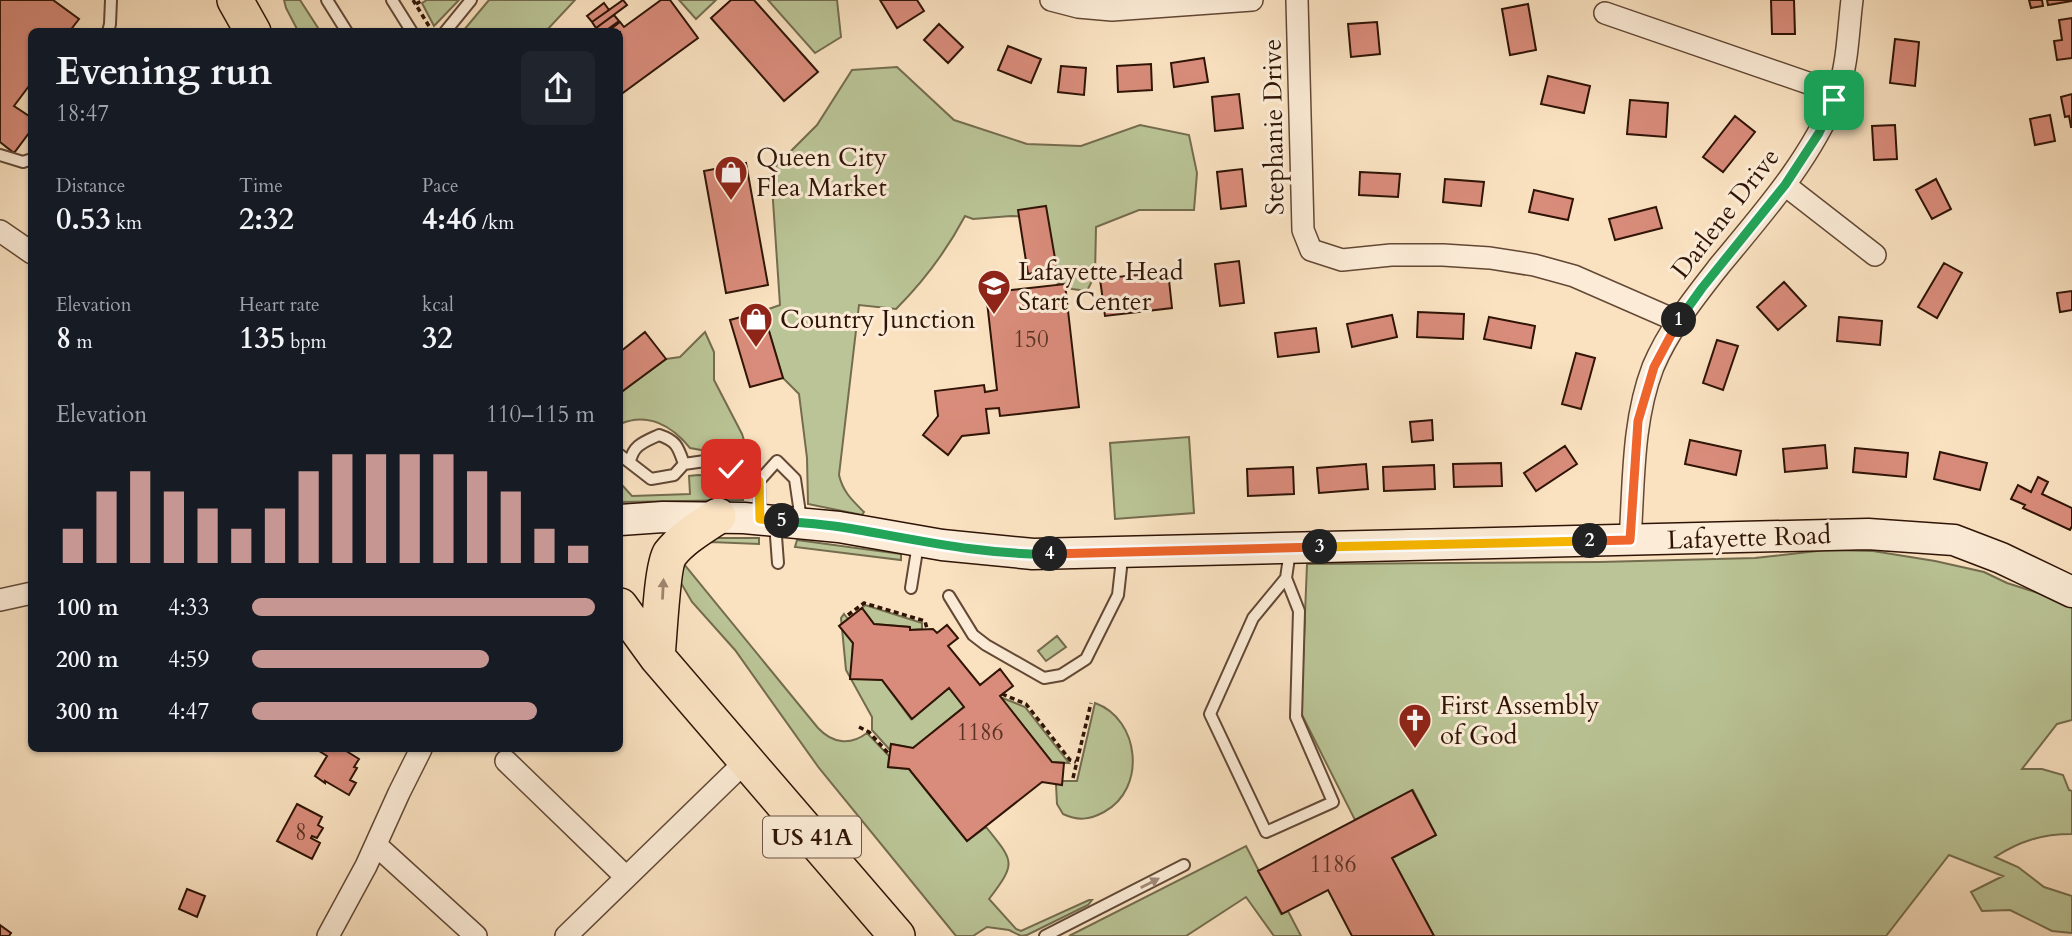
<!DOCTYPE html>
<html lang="en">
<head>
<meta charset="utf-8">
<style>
  :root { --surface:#171b24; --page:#20242c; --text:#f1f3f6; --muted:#9ea1a6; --accent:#c59692 }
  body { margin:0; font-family:Cardo,serif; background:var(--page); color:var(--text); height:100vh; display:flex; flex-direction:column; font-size:26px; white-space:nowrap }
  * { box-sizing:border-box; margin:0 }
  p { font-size:23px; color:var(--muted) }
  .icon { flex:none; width:38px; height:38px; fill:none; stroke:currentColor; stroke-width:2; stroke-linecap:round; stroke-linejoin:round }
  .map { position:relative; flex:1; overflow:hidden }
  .details { position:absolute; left:28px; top:28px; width:595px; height:724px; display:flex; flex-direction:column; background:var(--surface); border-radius:10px; box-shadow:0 2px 5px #0004 }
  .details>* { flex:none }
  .pin { position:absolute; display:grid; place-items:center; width:60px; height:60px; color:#fff; margin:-30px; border-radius:14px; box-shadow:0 4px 10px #0006 }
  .km { position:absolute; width:35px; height:35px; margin:-18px; border-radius:50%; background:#222; color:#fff; font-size:19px; line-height:35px; text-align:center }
  .round { display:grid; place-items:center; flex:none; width:74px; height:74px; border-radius:10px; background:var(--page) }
  .summary { display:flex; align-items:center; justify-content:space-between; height:119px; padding:0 28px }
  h1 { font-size:38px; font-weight:700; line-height:52px }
  .metrics { display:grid; grid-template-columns:repeat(3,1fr); gap:10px; height:119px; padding:7px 28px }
  .metrics div { display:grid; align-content:center }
  .metrics b { font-size:30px; font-weight:700 }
  .metrics small { font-size:19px; font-weight:400 }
  .metrics p { font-size:19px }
  .chart { height:196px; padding:14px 28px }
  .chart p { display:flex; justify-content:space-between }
  .chart svg { width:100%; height:126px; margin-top:7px; stroke:var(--accent); stroke-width:6 }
  ul { padding:0 28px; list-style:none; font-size:23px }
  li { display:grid; grid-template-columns:112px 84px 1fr; align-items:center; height:52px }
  li i { height:18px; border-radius:9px; background:var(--accent) }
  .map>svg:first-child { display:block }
</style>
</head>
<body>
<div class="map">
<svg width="2072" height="936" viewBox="0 0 2072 936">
  <rect width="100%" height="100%" fill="#fae2c1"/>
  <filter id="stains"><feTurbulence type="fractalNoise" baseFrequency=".00286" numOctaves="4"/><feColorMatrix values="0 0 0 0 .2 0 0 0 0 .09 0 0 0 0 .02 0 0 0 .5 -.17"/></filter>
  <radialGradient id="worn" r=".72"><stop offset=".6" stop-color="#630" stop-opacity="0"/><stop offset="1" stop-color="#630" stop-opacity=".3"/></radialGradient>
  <path fill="#bac496" stroke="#746c4e" stroke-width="2" d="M284,0H300L320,31H298L286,8Z
    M427,0H459L434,26L422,3Z
    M489,0H575L546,31H463Z
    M679,0H716L696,19Z
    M768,0H837L841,37L815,53Z
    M897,67L954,120L1027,144L1081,146L1140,125L1189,135L1197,173L1194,210H1139L1096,227L1095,275L1087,291L1072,289L1047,278L1045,246L1032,217L1011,216L973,219L965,216C947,250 923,282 896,309L859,305L839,475C843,492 852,500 864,512L862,515L808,504L807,458L799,394L783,378L763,311L780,305L771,171L817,125L852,70Z
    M705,332L714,352V380L742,434L747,450L745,463L729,455L690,448C672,426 648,412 620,424V393L666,359L680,357Z
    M1189,437L1194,513L1115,519L1110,443Z
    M698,475C716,475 730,482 744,494L743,500L621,502L620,486L622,485L632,496L690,494L689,476Z
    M712,538H759V544L710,542L683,563L818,728C832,743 850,746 867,733L889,756L888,767L909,769L967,841L986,827C1014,862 1017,862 989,899L1016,929L1021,931L1089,900H1092L1088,905L1027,935L1021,936L1009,930L987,927L973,936H956L819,768L735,650L692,602L681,583L678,556Z
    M797,540L901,554V560L795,547Z
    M1826,550L1873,551L1935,561L1984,572L2007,583L2060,600L2072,606V720L2057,724L2022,769H2042L2063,775L2069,790L2072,791V834C2042,834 2020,841 1995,857L2018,867L2044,887L2072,896V933L2052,931L2010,910L1982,911L1971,892L2003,876L1949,855L1886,936H1434L1392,858L1436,835L1413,790L1355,820L1301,713L1307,564L1599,562L1755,558Z
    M865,605L922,623V629L910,630L909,627L874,624L862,608Z
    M844,614L848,619L844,625L853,643L851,677L882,680L911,719L949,688L964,707L913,748L891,744L890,750L872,730V717L846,670L841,618Z
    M1057,636L1066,647L1046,661L1038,651Z
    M1000,697L1025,707L1069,763L1052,762Z
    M1095,703C1140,719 1147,789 1104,812C1089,820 1078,821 1063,814L1057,804L1056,784L1062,781H1077Z
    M1246,846L1281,914L1288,911L1301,936H1274L1246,897L1186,936H1069Z"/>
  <path fill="#d98c7b" stroke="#2f1406" stroke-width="2" d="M0,0H53L79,19L69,32H32V82L14,106L32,118V129L14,153L0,142Z
    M623,0L627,5L596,28L592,22Z
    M661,0H670L698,38L620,95V32H607L620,22L624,27Z
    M731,0H754L818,72L784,101L711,18Z
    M880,0H917L924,11L897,28Z
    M1771,0H1794L1795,34H1772Z
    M2029,0H2042L2043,6L2031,8Z
    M2047,0H2072V1L2048,5Z
    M604,3L609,10L592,22L587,16Z
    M1528,4L1536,50L1510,55L1502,9Z
    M614,15L619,21L604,32H598L596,28Z
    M2072,18V58L2057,60L2054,41L2062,40L2059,20Z
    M1377,22L1380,54L1351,57L1348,24Z
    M939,24L963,47L948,63L924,40Z
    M1895,39L1919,42L1915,86L1890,83Z
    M1008,46L1041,59L1031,83L998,70Z
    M1204,58L1208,82L1174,87L1171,63Z
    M1151,64L1152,90L1118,92L1117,66Z
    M1061,66L1086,68L1084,95L1058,92Z
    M1548,76L1590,86L1584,113L1541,104Z
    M1239,94L1243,128L1215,131L1212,97Z
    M2072,94V127H2071L2069,116L2065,117L2061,97Z
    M1630,100L1668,103L1666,137L1627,134Z
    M2050,115L2055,141L2035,145L2030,119Z
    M1735,116L1755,132L1723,172L1703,157Z
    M1895,125L1897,159L1874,160L1872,126Z
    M746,163L768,285L726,293L704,171Z
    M1242,169L1246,206L1221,209L1217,172Z
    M1360,172L1400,174L1398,197L1359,195Z
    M1445,179L1484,182L1481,206L1443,202Z
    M1936,179L1951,209L1932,219L1916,190Z
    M1534,190L1573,199L1568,220L1529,212Z
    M1046,206L1057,270L1028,274L1018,210Z
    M1656,207L1662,228L1615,240L1609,219Z
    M1239,261L1244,303L1220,306L1215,264Z
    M1944,263L1962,273L1937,318L1918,307Z
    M1168,271L1172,308L1105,316L1100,279Z
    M1784,282L1806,306L1778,330L1757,307Z
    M1065,284L1079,407L1000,416L999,408L986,409L989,433L962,436L948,455L923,435L938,416L935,391L984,385L985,392L997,390L986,293Z
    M2072,291V310L2060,312L2057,293Z
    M763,311L783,378L750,387L730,320Z
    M1418,312L1464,314L1463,339L1417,337Z
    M1392,315L1397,337L1352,347L1347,324Z
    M1489,317L1535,326L1531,348L1484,339Z
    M1839,317L1882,321L1880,345L1837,341Z
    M1316,328L1319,352L1278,357L1275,333Z
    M645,332L666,359L620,393V352Z
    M1717,340L1738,346L1723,390L1703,383Z
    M1576,353L1595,358L1581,409L1562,404Z
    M1432,420L1433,440L1412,442L1410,422Z
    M1690,440L1741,451L1736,475L1685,464Z
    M1825,445L1827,468L1785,472L1783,449Z
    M1565,446L1577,464L1536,491L1524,473Z
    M1855,448L1908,453L1906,477L1853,472Z
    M1940,452L1987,463L1980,490L1934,479Z
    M1501,463L1502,486L1454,487L1453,464Z
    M1366,464L1368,489L1319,493L1317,468Z
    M1434,465L1435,489L1384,491L1383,467Z
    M1293,467L1294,494L1248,496L1247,469Z
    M2038,477L2048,482L2042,494L2072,508V526L2070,530L2023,508L2025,505L2011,499L2018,485L2031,492Z
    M862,608L874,624L910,627V630L933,629L937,633L947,625L958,638L948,646L980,685L1000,669L1013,686L1000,696L1052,762L1064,763L1062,785L1042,782L967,841L909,769L888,767L891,744L913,748L964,707L949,688L912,719L882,680L850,679L853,643L839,626Z
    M316,749H343L359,759L354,767L357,768L350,780L356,783L349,795L325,781V783L315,776L327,756Z
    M1412,790L1436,835L1392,858L1434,936H1352L1328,890L1282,914L1258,871Z
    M297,804L322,817L318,825L323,828L317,838L312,836L311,838L320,843L312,859L277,841Z
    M187,889L205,896L197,917L179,909Z
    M0,925L11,933L9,936H0Z"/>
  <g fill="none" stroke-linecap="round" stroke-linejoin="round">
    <defs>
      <path id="service" d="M327,0L347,32
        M392,0L412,32
        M108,32L110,24L111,0
        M445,32L471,0
        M0,155L23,162L32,159
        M620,455L651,479L674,475L684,464L705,461L731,469L759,481
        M630,462C633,445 644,442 659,435C677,441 678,447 684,464
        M760,517L759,481L777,461L795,479L801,520
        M775,523L778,563
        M1286,578L1299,611L1296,717L1333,802L1266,832L1210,714L1253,618L1286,578L1290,551
        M911,588L918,544
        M949,596L973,635L986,645L1044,678L1061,675L1086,659L1118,595L1121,568L1120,555
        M1045,936L1184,865"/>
      <path id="minor" d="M1051,0L1078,7L1112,10L1252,0
        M1297,0L1303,230L1311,250L1342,260L1391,255H1443L1490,258L1534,265L1574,276L1677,321
        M1605,13L1837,93
        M1785,185L1875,255
        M0,231L32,253
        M1630,540C1634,482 1632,422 1653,367C1669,329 1695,297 1720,265C1764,212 1811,159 1837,94C1848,65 1848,31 1852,0
        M0,600L32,593
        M506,761L625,876
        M376,845L476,936
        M328,936L366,866L399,793L421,749
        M566,936L746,761"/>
      <path id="secondary" d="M620,520L663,517L744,518L839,527L942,545L1033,554L1868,534L1954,540L2001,558L2072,592"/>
      <path id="trunk" d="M235,0L253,32
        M620,606L657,657L897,936
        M657,657C659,638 662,566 670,554C682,538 702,527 718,516"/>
    </defs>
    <use href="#service" stroke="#624835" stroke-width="14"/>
    <use href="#minor" stroke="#624835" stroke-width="24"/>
    <use href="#secondary" stroke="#2f1406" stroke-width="33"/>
    <use href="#trunk" stroke="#2f1406" stroke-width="38"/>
    <path stroke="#2f1406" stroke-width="3.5" stroke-dasharray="5 3.5" stroke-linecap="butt" d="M413,0L432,31
      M416,4L423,0
      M848,615L864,603L925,621L927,629
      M1002,694L1026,704L1070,760L1076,762
      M859,727L869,732L889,754
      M1073,778L1091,703"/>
    <use href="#service" stroke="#fcecd7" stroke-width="10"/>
    <use href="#minor" stroke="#fcecd7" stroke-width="21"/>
    <use href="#secondary" stroke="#fcecd7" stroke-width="30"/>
    <use href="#trunk" stroke="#fae2c1" stroke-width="35"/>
  </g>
  <defs><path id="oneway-solid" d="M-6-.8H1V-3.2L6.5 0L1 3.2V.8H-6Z" transform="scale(1.75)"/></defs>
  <use fill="#9f856d" href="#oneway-solid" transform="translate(663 589) rotate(-87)"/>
  <use fill="#a08b79" href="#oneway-solid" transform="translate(1150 883) rotate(-27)"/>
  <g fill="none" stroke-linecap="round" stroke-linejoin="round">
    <defs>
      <path id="split-1" d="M1679,320L1702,288L1785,185L1819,133L1834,100"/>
      <path id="split-2" d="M1590,541L1630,540L1638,421L1654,367L1679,320"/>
      <path id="split-3" d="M1320,547L1590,541"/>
      <path id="split-4" d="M1050,554L1320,547"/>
      <path id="split-5" d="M782,521C802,523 822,524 841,527C910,538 979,555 1050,554"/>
      <path id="split-6" d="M731,469L759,481L760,519L782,521"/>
    </defs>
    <use href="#split-1" stroke="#fff" stroke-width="14"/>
    <use href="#split-2" stroke="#fff" stroke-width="14"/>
    <use href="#split-3" stroke="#fff" stroke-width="14"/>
    <use href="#split-4" stroke="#fff" stroke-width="14"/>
    <use href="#split-5" stroke="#fff" stroke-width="14"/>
    <use href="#split-6" stroke="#fff" stroke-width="14"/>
    <use href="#split-1" stroke="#22a559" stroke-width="9"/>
    <use href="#split-2" stroke="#f0652b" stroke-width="9"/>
    <use href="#split-3" stroke="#f5b400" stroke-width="9"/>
    <use href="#split-4" stroke="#f0652b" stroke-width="9"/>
    <use href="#split-5" stroke="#22a559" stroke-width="9"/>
    <use href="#split-6" stroke="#f5b400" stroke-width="9"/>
  </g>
  <defs>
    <symbol id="shop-pin" viewBox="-11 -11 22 30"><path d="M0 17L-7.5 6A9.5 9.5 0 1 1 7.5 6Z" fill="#8f2418" stroke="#fcecd7"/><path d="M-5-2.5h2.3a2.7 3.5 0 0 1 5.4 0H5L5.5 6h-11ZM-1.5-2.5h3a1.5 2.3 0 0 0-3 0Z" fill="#fff"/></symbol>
    <symbol id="school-pin" viewBox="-11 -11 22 30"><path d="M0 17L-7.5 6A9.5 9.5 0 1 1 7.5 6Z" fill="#8f2418" stroke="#fcecd7"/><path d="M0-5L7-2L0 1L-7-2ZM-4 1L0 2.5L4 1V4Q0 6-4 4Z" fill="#fff"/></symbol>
    <symbol id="church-pin" viewBox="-11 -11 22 30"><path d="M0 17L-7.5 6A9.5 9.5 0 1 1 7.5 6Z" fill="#8f2418" stroke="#fcecd7"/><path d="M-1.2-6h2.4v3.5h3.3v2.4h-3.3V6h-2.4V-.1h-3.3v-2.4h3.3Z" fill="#fff"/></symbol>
  </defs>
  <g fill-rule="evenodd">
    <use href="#shop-pin" x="712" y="153" width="38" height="52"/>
    <use href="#school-pin" x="975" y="267" width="38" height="52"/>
    <use href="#shop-pin" x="737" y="300" width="38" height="52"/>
    <use href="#church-pin" x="1396" y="701" width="38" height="52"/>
  </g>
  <g text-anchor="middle" stroke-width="6" stroke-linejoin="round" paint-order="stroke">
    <g font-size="23" fill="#5a3223">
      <text x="1031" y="347">150</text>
      <text x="980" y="740">1186</text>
      <text x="301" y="840">8</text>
      <text x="1333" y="872">1186</text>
    </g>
    <rect fill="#fcecd7" stroke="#6c5545" stroke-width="2" x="763" y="816.5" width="98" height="41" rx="5"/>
    <g font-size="24" font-weight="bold" fill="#2f1406">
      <text x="812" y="845">US 41A</text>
    </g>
    <g font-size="26" fill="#2f1406" stroke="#fcecd7">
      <text transform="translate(1273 127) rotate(-91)" y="9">Stephanie Drive</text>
      <text transform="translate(1725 213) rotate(-52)" y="9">Darlene Drive</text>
      <text transform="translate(1749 537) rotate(-2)" y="9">Lafayette Road</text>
    </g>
    <g font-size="26" fill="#2f1406" stroke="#fcecd7" text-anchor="start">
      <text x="756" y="166">Queen City<tspan x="756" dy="30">Flea Market</tspan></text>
      <text x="1018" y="280">Lafayette Head<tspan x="1018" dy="30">Start Center</tspan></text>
      <text x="780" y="328">Country Junction</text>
      <text x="1440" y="714">First Assembly<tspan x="1440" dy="30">of God</tspan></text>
    </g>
  </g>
  <rect width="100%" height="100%" filter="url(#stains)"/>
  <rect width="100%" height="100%" fill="url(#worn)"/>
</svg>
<div class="pin" style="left:1834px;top:100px;background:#1e9e55"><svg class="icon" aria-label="arrive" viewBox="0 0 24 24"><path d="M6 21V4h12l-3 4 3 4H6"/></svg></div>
<div class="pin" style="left:731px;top:469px;background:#d93025"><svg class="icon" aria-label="check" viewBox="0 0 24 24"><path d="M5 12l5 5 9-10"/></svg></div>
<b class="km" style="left:1679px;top:320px">1</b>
<b class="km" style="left:1590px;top:541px">2</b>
<b class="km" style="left:1320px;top:547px">3</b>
<b class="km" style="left:1050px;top:554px">4</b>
<b class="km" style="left:782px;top:521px">5</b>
<section class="details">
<div class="summary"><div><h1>Evening run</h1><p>18:47</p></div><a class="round"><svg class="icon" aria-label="share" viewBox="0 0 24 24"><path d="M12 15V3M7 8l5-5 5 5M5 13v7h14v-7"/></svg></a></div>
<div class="metrics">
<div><p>Distance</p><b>0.53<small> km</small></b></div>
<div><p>Time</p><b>2:32</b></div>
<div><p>Pace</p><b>4:46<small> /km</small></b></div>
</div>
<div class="metrics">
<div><p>Elevation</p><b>8<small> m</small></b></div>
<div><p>Heart rate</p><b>135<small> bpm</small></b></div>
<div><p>kcal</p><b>32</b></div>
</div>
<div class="chart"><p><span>Elevation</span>110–115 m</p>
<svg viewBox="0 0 160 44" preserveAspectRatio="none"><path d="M5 44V32M15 44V19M25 44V12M35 44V19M45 44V25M55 44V32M65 44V25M75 44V12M85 44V6M95 44V6M105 44V6M115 44V6M125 44V12M135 44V19M145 44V32M155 44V38"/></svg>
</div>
<ul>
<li><b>100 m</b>4:33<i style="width:100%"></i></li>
<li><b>200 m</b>4:59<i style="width:69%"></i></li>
<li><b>300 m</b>4:47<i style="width:83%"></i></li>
</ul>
</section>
</div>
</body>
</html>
